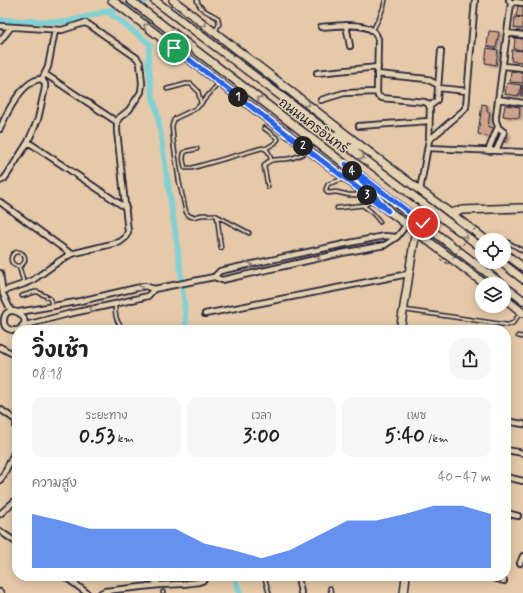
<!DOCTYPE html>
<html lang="th">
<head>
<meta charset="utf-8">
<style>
  :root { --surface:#fff; --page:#f6f6f6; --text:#202124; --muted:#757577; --accent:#2563eb }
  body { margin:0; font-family:Mynerve,"Playpen Sans Thai",sans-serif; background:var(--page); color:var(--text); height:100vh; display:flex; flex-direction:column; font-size:15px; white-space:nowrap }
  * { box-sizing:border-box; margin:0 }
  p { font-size:13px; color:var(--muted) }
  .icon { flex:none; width:22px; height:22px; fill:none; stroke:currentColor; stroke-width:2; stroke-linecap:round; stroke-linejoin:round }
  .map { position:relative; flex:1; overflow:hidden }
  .side { position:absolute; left:12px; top:325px; width:499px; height:256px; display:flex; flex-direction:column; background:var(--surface); border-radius:16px; box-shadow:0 2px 10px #0003 }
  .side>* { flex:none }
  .fabs { position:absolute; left:475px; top:233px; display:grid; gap:8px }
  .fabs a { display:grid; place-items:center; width:36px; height:36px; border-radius:50%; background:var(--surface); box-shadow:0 2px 10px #0003; font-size:20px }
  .pin { position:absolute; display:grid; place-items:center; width:34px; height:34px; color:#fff; margin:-17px; border:2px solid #fff; border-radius:50%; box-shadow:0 1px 4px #0007 }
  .km { position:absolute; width:20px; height:20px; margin:-10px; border-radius:50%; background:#222; color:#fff; font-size:11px; line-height:20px; text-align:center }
  .round { display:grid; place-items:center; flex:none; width:42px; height:42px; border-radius:16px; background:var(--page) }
  .overview { display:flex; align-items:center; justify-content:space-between; height:68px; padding:0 20px }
  h1 { font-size:22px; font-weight:700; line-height:30px }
  .figures { display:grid; grid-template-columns:repeat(3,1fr); gap:6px; height:68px; padding:4px 20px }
  .figures div { display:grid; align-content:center; border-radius:10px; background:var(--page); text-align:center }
  .figures b { font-size:20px; font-weight:700 }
  .figures small { font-size:11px; font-weight:400 }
  .figures p { font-size:11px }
  .chart { height:112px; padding:8px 20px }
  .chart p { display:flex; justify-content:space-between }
  .chart svg { width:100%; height:72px; margin-top:4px; fill:var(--accent); opacity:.7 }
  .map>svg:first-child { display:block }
</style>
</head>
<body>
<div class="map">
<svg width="523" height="593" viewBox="0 0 523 593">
  <defs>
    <filter id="shadow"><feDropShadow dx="2.5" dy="1.5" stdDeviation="1" flood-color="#0004"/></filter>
  </defs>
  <rect width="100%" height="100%" fill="#e5c9a8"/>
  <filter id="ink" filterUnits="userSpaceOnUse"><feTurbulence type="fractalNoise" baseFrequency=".025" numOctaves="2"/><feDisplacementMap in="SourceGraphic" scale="8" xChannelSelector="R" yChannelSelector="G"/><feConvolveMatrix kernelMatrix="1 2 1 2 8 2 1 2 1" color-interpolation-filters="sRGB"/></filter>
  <g filter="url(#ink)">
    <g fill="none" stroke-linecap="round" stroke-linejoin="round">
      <path stroke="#80d2d6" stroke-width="5.5" d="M107,11L150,44L148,61L152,93L158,117L177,243L185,309L186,330
        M0,20L67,22L147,0
        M234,576L240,593"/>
    </g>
    <path fill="#cea38c" stroke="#22223b" filter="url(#shadow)" d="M518,6H523V17L516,16Z
      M515,17L523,18V29L514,28Z
      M489,31L499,32L496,48L487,46Z
      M515,38L523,39V50L514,49Z
      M487,48L498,50L496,65L485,63Z
      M512,50L523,51V62L511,61Z
      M511,71L523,73V83L510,82Z
      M507,83L521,85L519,96L505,94Z
      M522,85H523V96H521Z
      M482,104L487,105V112H490L488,127H491L508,134L506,142L478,134Z
      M505,105L520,107L519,118L503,116Z"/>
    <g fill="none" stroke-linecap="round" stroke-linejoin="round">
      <defs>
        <path id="lane" d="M197,0C199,10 210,13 218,18L219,24L215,32
          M373,30C377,21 384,11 385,0
          M219,83L197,108L176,118L174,120L172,126L174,147L179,181L186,212L189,216L193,217L202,215H215L249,233
          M167,89L186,84H191L198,91L201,104
          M264,128L277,138L278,139L275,143L265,149
          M197,149L187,151L184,153L183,159L185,168H192L262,148C269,149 270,155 271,160
          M343,179L328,184L326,189V191L328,193L336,192L349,195H356L361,191
          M268,187L264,166C269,158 278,160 287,159C295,158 301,155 308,151
          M362,205C370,210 375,215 380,222
          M337,208L365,205L373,200
          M217,216L221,248
          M488,240L496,238L504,240
          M504,240L523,251
          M11 259a7 7 0 1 1 14 0a7 7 0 1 1-14 0Z
          M19,266L24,284
          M22,296L35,292H38L49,298L51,301V306
          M115,304C115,316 116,323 125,330
          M405,310L508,325L513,323L521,312
          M518,336L523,337
          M264,576L269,593
          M330,588L331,593
          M163,592V593"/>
        <path id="street" d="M511,3L515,2L523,3
          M346,25L350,46
          M0,26L62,30L84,23L88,24L137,58L140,63L142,83L141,92L129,110L119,118L117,122V131L128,232L125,238L120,242L71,254L58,262L33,280L24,284L3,291
          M321,27C334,26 363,22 373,31C376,33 377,36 378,39L377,92L378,96L382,98L425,102L428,104L430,107L429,140
          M507,33L523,35
          M0,41L11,27
          M503,66L523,68
          M317,73L378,67
          M45,74L117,122
          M377,74L427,79L438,85
          M438,88L467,91
          M498,99L523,103
          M321,100L344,93L377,92
          M429,106L434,103L437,100L441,51
          M359,126L429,121
          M0,129C6,114 23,79 42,79
          M499,129L496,121V116L511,3L509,0
          M28,142L126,208
          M428,148L523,152
          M488,151L497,129H500L504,132L496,151
          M0,181L4,179L7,175L28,142L38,119L45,88V84L42,79L48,67L55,30
          M420,190L429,140L464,110L466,107L475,0
          M0,202L71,254
          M0,273L3,294L11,311
          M214,277L220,271L340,245L384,236L396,237
          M19,312L76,302L145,286L154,289L214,277L222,280L342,253L385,245L397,237L407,224
          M205,314L408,274
          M22,326L68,314L115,304L148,296L154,289
          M17,330C10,331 3,328 4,320C5,300 38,318 18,330
          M0,347L11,353H17
          M0,409L17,421
          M17,421L16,426L17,429
          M506,421L523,424
          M506,450L523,453
          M506,477L523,481
          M0,480L3,476L17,447
          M506,513L518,516
          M0,514L17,499
          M0,531L17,543
          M520,563L523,556
          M64,576L87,593
          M149,576L159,585
          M486,576L504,581
          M299,582L301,593
          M0,592L1,593
          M101,593L105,591L159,585L183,584L199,582L204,580L209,576"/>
        <path id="secondary" d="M112,0L228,89L485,284
          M173,0L365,149L486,240
          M450,213L462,210L523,208
          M504,253L523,267
          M504,298L523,313
          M400,330C406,297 410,264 416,231
          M404,593L406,576"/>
        <path id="primary" d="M130,0L502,284
          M154,0L482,248
          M337,135L365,149
          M359,179L388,211
          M501,262L523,279
          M504,286L523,300"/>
      </defs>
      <use href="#lane" stroke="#22223b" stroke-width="5.5"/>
      <use href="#street" stroke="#22223b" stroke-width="8"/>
      <use href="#secondary" stroke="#22223b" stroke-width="10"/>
      <use href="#primary" stroke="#22223b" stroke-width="10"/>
      <path stroke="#22223b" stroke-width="1" stroke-dasharray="3 3" stroke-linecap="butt" d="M440,259L448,264"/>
      <use href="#lane" stroke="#e4d1af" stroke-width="2.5"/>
      <use href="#street" stroke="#e4d1af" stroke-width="4.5"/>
      <use href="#secondary" stroke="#e4d1af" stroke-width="7"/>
      <use href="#primary" stroke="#e4d1af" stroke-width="7"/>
      <path stroke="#22223b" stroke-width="1" stroke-dasharray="3 3" stroke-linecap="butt" d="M448,264L477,226"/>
    </g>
    <defs><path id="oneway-chevron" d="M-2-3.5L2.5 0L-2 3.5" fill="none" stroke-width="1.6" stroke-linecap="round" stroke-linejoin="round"/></defs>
    <g stroke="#837a75">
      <use href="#oneway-chevron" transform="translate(204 24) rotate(38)"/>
      <use href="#oneway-chevron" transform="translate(146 26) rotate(-142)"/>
      <use href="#oneway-chevron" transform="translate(259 99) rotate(-143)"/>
      <use href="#oneway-chevron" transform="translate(307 104) rotate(38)"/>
      <use href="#oneway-chevron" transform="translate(362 157) rotate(37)"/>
      <use href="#oneway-chevron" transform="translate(465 235) rotate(37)"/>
      <use href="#oneway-chevron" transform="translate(320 258) rotate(167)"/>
      <use href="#oneway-chevron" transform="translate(250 265) rotate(-13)"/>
      <use href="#oneway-chevron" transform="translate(140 288) rotate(-9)"/>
      <use href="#oneway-chevron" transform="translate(92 309) rotate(168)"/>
    </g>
  </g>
  <g fill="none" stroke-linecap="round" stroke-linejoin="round" filter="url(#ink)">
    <defs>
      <path id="route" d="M174,48L388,211L346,164L423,223"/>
    </defs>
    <use href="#route" stroke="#fff" stroke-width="8"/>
    <use href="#route" stroke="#2563eb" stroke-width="5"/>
  </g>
  <g text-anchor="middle" stroke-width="3" stroke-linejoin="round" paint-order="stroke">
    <g font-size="13" fill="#22223b" stroke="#e4d1af">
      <text transform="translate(314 125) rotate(37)" y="5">ถนนนครอินทร์</text>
    </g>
  </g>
</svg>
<div class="fabs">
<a><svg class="icon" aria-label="locate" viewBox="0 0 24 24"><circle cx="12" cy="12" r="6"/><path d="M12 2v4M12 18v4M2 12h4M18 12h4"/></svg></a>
<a><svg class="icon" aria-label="layers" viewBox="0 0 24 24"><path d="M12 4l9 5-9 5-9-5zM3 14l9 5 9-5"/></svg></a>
</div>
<div class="pin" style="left:174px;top:48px;background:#1e9e55"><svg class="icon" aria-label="arrive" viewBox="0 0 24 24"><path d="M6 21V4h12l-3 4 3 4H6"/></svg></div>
<div class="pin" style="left:423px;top:223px;background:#d93025"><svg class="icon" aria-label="check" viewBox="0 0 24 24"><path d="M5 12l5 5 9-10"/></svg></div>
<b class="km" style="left:238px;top:97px">1</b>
<b class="km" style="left:303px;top:146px">2</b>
<b class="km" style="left:367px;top:195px">3</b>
<b class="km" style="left:352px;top:171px">4</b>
<section class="side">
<div class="overview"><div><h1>วิ่งเช้า</h1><p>08:18</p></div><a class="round"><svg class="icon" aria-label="share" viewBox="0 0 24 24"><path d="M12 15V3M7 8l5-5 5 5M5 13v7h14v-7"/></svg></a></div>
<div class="figures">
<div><p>ระยะทาง</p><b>0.53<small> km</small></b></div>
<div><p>เวลา</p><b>3:00</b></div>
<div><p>เพซ</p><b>5:40<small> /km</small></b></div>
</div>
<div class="chart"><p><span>ความสูง</span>40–47 m</p>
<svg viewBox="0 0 160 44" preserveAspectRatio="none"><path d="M0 44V11L10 15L20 20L30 20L40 20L50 20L60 29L70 33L80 38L90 33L100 24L110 15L120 15L130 11L140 6L150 6L160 11V44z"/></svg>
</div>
</section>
</div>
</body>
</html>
